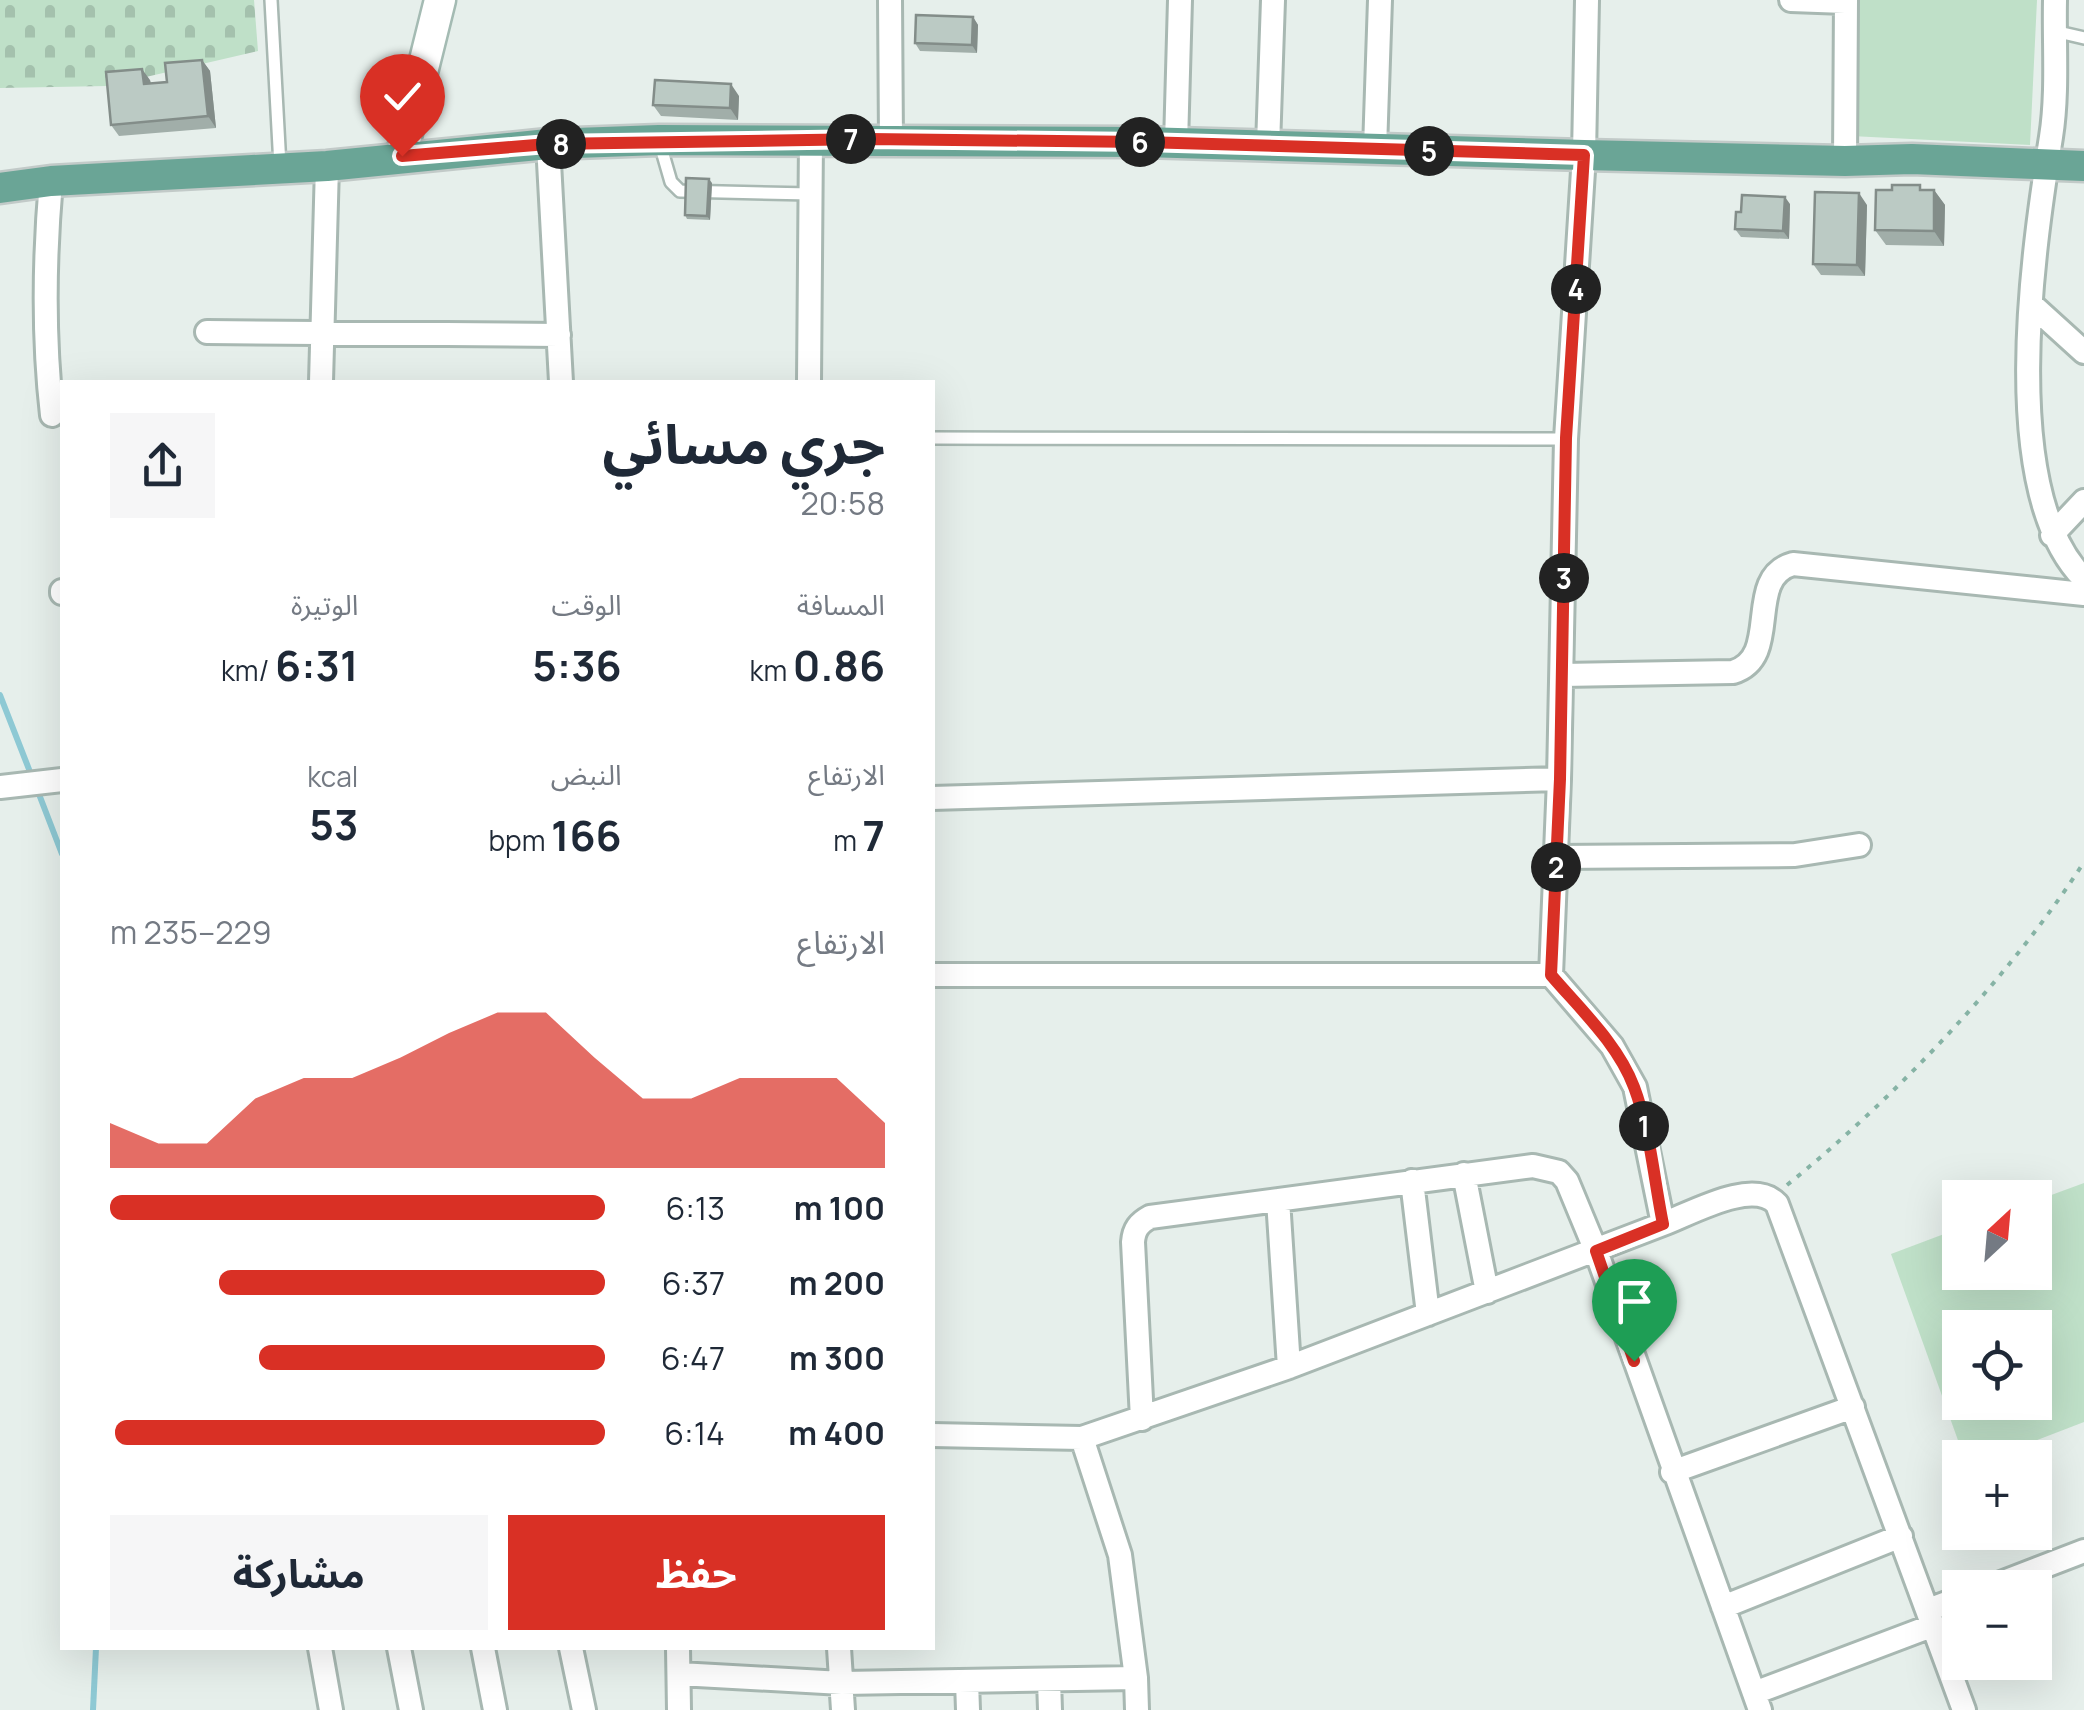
<!DOCTYPE html>
<html lang="ar">
<head>
<meta charset="utf-8">
<style>
  :root { --surface:#fff; --page:#f6f6f7; --text:#1f2937; --muted:#747a83; --accent:#d93025 }
  body { margin:0; font-family:Manrope,"Noto Sans Arabic",sans-serif; background:var(--page); color:var(--text); direction:rtl; height:100vh; display:flex; flex-direction:column; font-size:38px; white-space:nowrap }
  * { box-sizing:border-box; margin:0 }
  p { font-size:32px; color:var(--muted) }
  .icon { flex:none; width:55px; height:55px; fill:none; stroke:currentColor; stroke-width:2; stroke-linecap:round; stroke-linejoin:round }
  .map { position:relative; flex:1; overflow:hidden; direction:ltr }
  .panel { position:absolute; left:60px; top:380px; width:875px; height:1270px; display:flex; flex-direction:column; background:var(--surface); border-radius:0px; box-shadow:0 10px 40px #0002; direction:rtl }
  .panel>* { flex:none }
  .needle { width:65px; rotate:26deg }
  .fabs { position:absolute; left:1942px; top:1180px; display:grid; gap:20px }
  .fabs a { display:grid; place-items:center; width:110px; height:110px; border-radius:0px; background:var(--surface); box-shadow:0 10px 40px #0002; font-size:50px }
  .pin { position:absolute; display:grid; place-items:center; width:85px; height:85px; color:#fff; margin:-102px -42px; border-radius:50% 50% 50% 0; rotate:-45deg; box-shadow:0 0 10px #0007 }
  .pin .icon { rotate:45deg }
  .km { position:absolute; width:50px; height:50px; margin:-25px; border-radius:50%; background:#222; color:#fff; font-size:28px; line-height:50px; text-align:center }
  .round { display:grid; place-items:center; flex:none; width:105px; height:105px; border-radius:0px; background:var(--page) }
  .overview { display:flex; align-items:center; justify-content:space-between; height:170px; padding:0 50px }
  h1 { font-size:55px; font-weight:700; line-height:75px }
  .metrics { display:grid; grid-template-columns:repeat(3,1fr); gap:15px; height:170px; padding:10px 50px }
  .metrics div { display:grid; align-content:center }
  .metrics b { font-size:42px; font-weight:700 }
  .metrics small { font-size:28px; font-weight:400 }
  .metrics p { font-size:28px }
  .chart { height:280px; padding:20px 50px }
  .chart p { display:flex; justify-content:space-between }
  .chart svg { width:100%; height:180px; margin-top:10px; fill:var(--accent); opacity:.7 }
  .button { display:flex; gap:20px; margin-top:auto; padding:20px 50px }
  .button a { flex:1; height:115px; border-radius:0px; background:var(--accent); color:#fff; font-size:40px; font-weight:700; line-height:115px; text-align:center }
  .button a+a { background:var(--page); color:var(--text) }
  ul { padding:0 50px; list-style:none; font-size:32px }
  li { display:grid; grid-template-columns:160px 120px 1fr; align-items:center; height:75px }
  li i { height:25px; border-radius:12px; background:var(--accent) }
  .map>svg:first-child { display:block }
</style>
</head>
<body>
<div class="map">
<svg width="2084" height="1710" viewBox="0 0 2084 1710">
  <defs>
    <pattern id="cemetery-stones" width="16" height="16" patternUnits="userSpaceOnUse" patternTransform="scale(2.5)"><rect width="16" height="16" fill="#bfe0c8"/><path d="M2 7V4a2 2 0 0 1 4 0v3zM10 15v-3a2 2 0 0 1 4 0v3z" fill="#a4c1ad"/></pattern>
  </defs>
  <rect width="100%" height="100%" fill="#e6efeb"/>
  <path fill="url(#cemetery-stones)" d="M0,0H254L258,51L107,86L0,88Z"/>
  <path fill="#bfe0c8" fill-rule="evenodd" d="M1857,0H2037L2030,145L1851,136Z
    M2084,1183V1422L1993,1457H1964L1891,1254L1960,1228V1272H2035V1201ZM1960,1328H2035V1402H1960Z"/>
  <g fill="none" stroke-linecap="round" stroke-linejoin="round">
    <path stroke="#8ec9d4" stroke-width="6" d="M0,695L32,777
      M37,789L62,854
      M93,1710L96,1648"/>
    <defs>
      <path id="lane" d="M271,0L280,166
        M2054,31L2084,38
        M660,144L671,182L680,191L811,194
        M932,438L1566,439"/>
      <path id="street" d="M890,0L891,141
        M1791,0L1845,2
        M2055,0C2054,45 2058,93 2051,137C2033,250 1997,492 2084,579
        M548,144L561,382
        M1176,144L1180,0
        M1268,146L1273,0
        M1375,149L1380,0
        M1845,161L1846,0
        M51,181C44,261 43,336 52,415
        M2032,305L2084,352
        M207,332L559,335
        M321,382L327,166
        M809,382L811,140
        M2052,535L2084,501
        M62,591V593
        M1562,675L1733,672C1783,657 1743,578 1793,564L2084,594
        M0,787L62,780
        M932,798L1559,779
        M1556,857L1795,855L1859,845
        M932,975H1551L1612,1046L1635,1087L1663,1224L1289,1367L1082,1438L932,1435
        M1551,975L1559,779L1566,439L1584,155L1587,0
        M1464,1174L1487,1292
        M1412,1181L1428,1314
        M1278,1200L1289,1367
        M1663,1224C1692,1213 1753,1178 1777,1204L1964,1710
        M1142,1419L1133,1242C1134,1229 1139,1223 1150,1217L1533,1166L1559,1172L1567,1181L1596,1251L1760,1710
        M1082,1438L1120,1555L1136,1678L1137,1710
        M1672,1472L1853,1407
        M1988,1588L2084,1551
        M1723,1607L1901,1536
        M1928,1610L1960,1598
        M320,1648L331,1710
        M399,1648L411,1710
        M483,1648L495,1710
        M571,1648L584,1710
        M678,1648L679,1710
        M839,1648L843,1710
        M679,1674L842,1683L1136,1678
        M1049,1680L1050,1710
        M967,1681L968,1710
        M1754,1693L1934,1625"/>
      <path id="secondary" d="M401,157L440,0"/>
      <path id="primary" d="M0,188L51,181L327,166L548,144L659,140L1143,142L1584,155L1845,161L1912,159L2084,166"/>
    </defs>
    <use href="#lane" stroke="#a8b8b2" stroke-width="16"/>
    <use href="#street" stroke="#a8b8b2" stroke-width="28"/>
    <use href="#secondary" stroke="#a4bbb3" stroke-width="35"/>
    <use href="#primary" stroke="#c2cac8" stroke-width="35"/>
    <path stroke="#86b3a5" stroke-width="4" stroke-dasharray="5 8" stroke-linecap="butt" d="M1787,1185C1894,1099 2010,977 2084,862"/>
    <use href="#lane" stroke="#fff" stroke-width="11"/>
    <use href="#street" stroke="#fff" stroke-width="22"/>
    <use href="#secondary" stroke="#fff" stroke-width="30"/>
    <use href="#primary" stroke="#6aa596" stroke-width="30"/>
  </g>
  <path fill="#a1aea9" d="M973,17L978,25L977,53L920,51L915,43Z
    M202,60L210,71L216,128L119,136L111,125L150,80L151,83L167,82Z
    M739,96L738,120L661,116L653,105Z
    M712,183L710,220L687,219L685,215Z
    M1924,190H1934L1945,205L1944,246L1886,245L1875,230Z
    M1790,204L1789,239L1741,237L1735,229L1741,212Z
    M1867,205L1865,276L1821,275L1813,264Z"/>
  <path fill="#838d89" d="M973,17L978,25L977,53L972,45Z
    M202,60L210,71L216,128L208,116Z
    M142,69L150,80L152,95L144,84Z
    M731,84L739,96L738,120L730,108Z
    M709,179L712,183L710,220L707,216Z
    M1934,190L1945,205L1944,246L1934,231Z
    M1859,193L1867,205L1865,276L1857,265Z
    M1785,197L1790,204L1789,239L1783,231Z"/>
  <path fill="#bbcac4" stroke="#838d89" stroke-width="2.5" d="M916,15L973,17L972,45L915,43Z
    M202,60L208,116L111,125L106,72L142,69L144,84L167,82L165,63Z
    M655,80L731,84L730,108L653,105Z
    M686,178L709,179L707,216L685,215Z
    M1892,185H1920V190H1934V231L1875,230L1876,190H1892Z
    M1815,192L1859,193L1857,265L1813,264Z
    M1742,195L1785,197L1783,231L1735,229L1736,212H1741Z"/>
  <g fill="none" stroke-linecap="round" stroke-linejoin="round">
    <defs>
      <path id="route" d="M402,156L548,144L869,139L1143,142L1584,155L1566,438L1560,779L1551,975C1580,1009 1618,1044 1634,1087C1650,1129 1654,1180 1663,1224L1596,1251L1634,1361"/>
    </defs>
    <use href="#route" stroke="#fff" stroke-width="20"/>
    <use href="#route" stroke="#d93025" stroke-width="12"/>
  </g>
</svg>
<div class="fabs">
<a><svg class="needle" viewBox="-14 -14 28 28"><path d="M0-13l5 13h-10z" fill="#e53935"/><path d="M0 13l5-13h-10z" fill="#747a83"/></svg></a>
<a><svg class="icon" aria-label="locate" viewBox="0 0 24 24"><circle cx="12" cy="12" r="6"/><path d="M12 2v4M12 18v4M2 12h4M18 12h4"/></svg></a>
<a>+</a>
<a>−</a>
</div>
<div class="pin" style="left:1634px;top:1361px;background:#1e9e55"><svg class="icon" aria-label="arrive" viewBox="0 0 24 24"><path d="M6 21V4h12l-3 4 3 4H6"/></svg></div>
<div class="pin" style="left:402px;top:156px;background:#d93025"><svg class="icon" aria-label="check" viewBox="0 0 24 24"><path d="M5 12l5 5 9-10"/></svg></div>
<b class="km" style="left:1644px;top:1126px">1</b>
<b class="km" style="left:1556px;top:867px">2</b>
<b class="km" style="left:1564px;top:578px">3</b>
<b class="km" style="left:1576px;top:289px">4</b>
<b class="km" style="left:1429px;top:151px">5</b>
<b class="km" style="left:1140px;top:142px">6</b>
<b class="km" style="left:851px;top:139px">7</b>
<b class="km" style="left:561px;top:144px">8</b>
<section class="panel">
<div class="overview"><div><h1>جري مسائي</h1><p>20:58</p></div><a class="round"><svg class="icon" aria-label="share" viewBox="0 0 24 24"><path d="M12 15V3M7 8l5-5 5 5M5 13v7h14v-7"/></svg></a></div>
<div class="metrics">
<div><p>المسافة</p><b>0.86<small> km</small></b></div>
<div><p>الوقت</p><b>5:36</b></div>
<div><p>الوتيرة</p><b>6:31<small> /km</small></b></div>
</div>
<div class="metrics">
<div><p>الارتفاع</p><b>7<small> m</small></b></div>
<div><p>النبض</p><b>166<small> bpm</small></b></div>
<div><p>kcal</p><b>53</b></div>
</div>
<div class="chart"><p><span>الارتفاع</span>229–235 m</p>
<svg viewBox="0 0 160 44" preserveAspectRatio="none"><path d="M0 44V33L10 38L20 38L30 27L40 22L50 22L60 17L70 11L80 6L90 6L100 17L110 27L120 27L130 22L140 22L150 22L160 33V44z"/></svg>
</div>
<ul>
<li><b>100 m</b>6:13<i style="width:100%"></i></li>
<li><b>200 m</b>6:37<i style="width:78%"></i></li>
<li><b>300 m</b>6:47<i style="width:70%"></i></li>
<li><b>400 m</b>6:14<i style="width:99%"></i></li>
</ul>
<div class="button"><a>حفظ</a><a>مشاركة</a></div>
</section>
</div>
</body>
</html>
